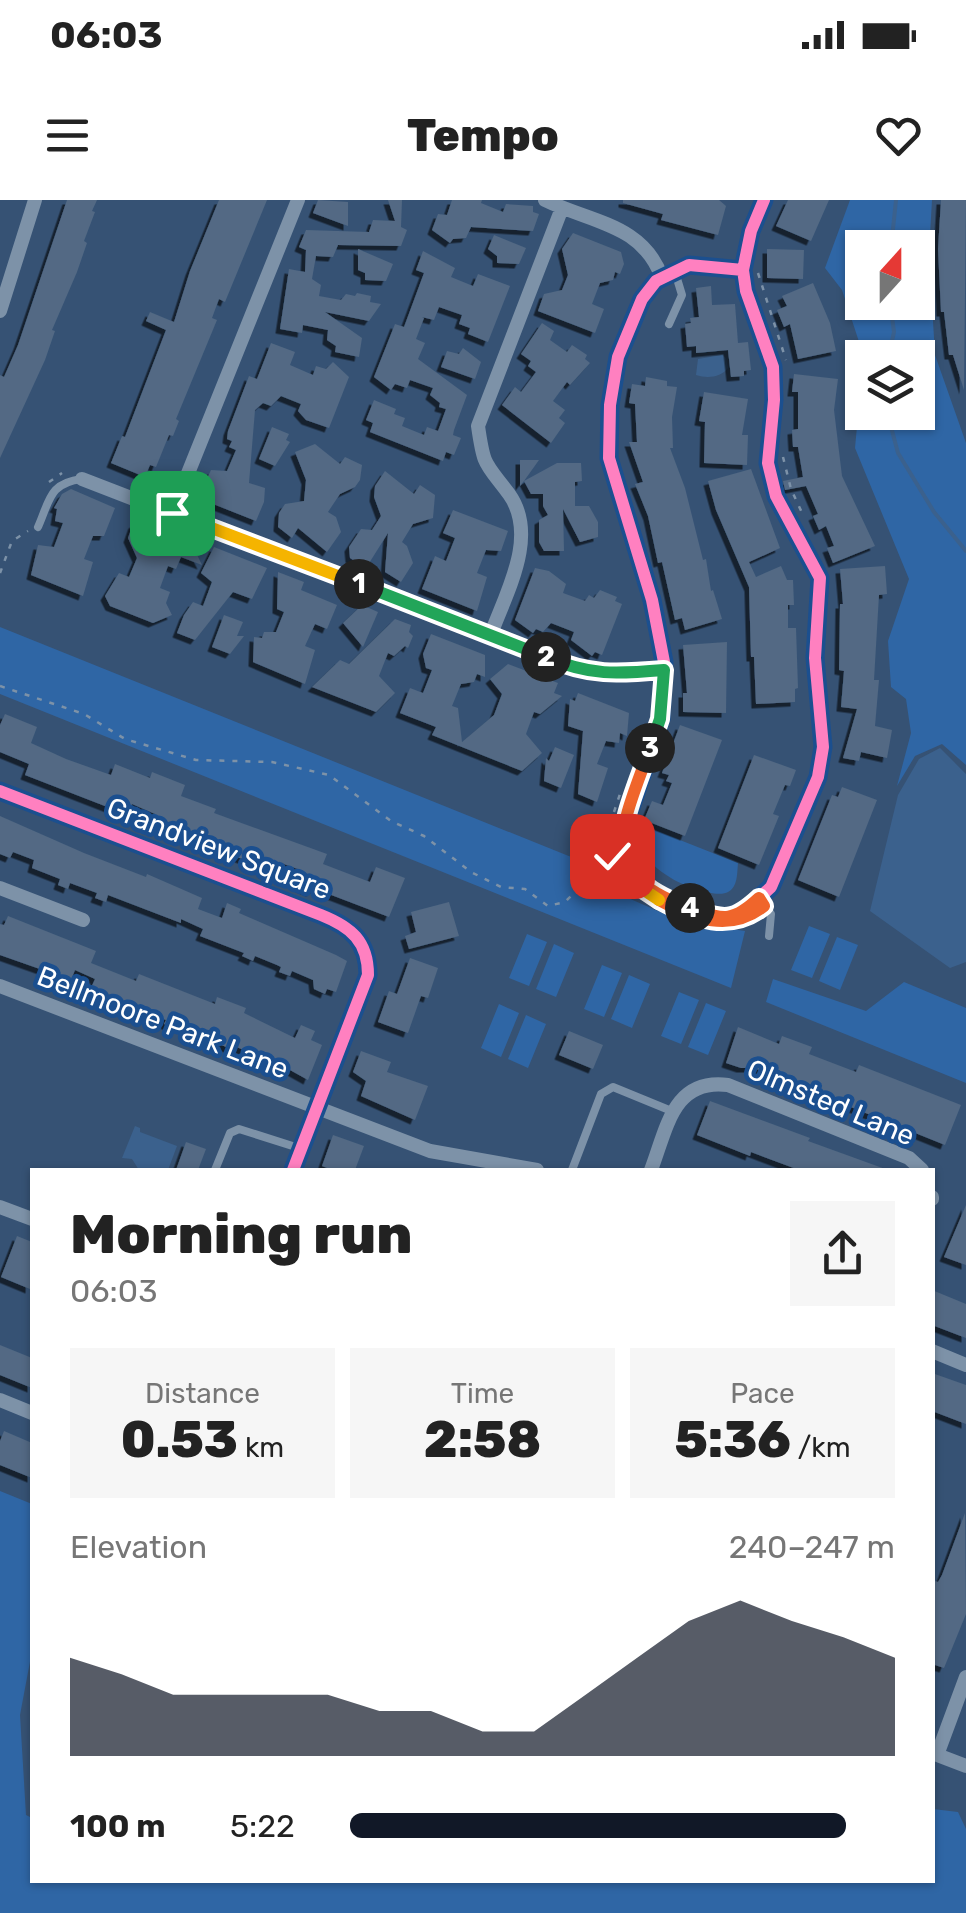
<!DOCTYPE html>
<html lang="en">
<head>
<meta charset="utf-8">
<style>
  :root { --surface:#fff; --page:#f6f6f6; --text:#222; --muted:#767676; --accent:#111827 }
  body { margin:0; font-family:Rubik,sans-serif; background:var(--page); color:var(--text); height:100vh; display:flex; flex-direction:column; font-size:38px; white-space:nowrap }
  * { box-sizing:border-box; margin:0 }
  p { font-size:32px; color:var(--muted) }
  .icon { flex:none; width:55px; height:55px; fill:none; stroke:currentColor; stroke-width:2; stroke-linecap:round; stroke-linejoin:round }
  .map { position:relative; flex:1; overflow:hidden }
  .details { position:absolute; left:30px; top:968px; width:905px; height:715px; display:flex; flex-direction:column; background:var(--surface); border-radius:0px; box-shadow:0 2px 8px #0004 }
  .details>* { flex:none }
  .needle { width:65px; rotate:21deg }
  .tools { position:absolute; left:845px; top:30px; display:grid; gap:20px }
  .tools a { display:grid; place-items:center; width:90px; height:90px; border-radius:0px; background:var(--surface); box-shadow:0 2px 8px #0004; font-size:50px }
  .pin { position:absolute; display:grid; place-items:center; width:85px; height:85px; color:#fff; margin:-42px; border-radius:20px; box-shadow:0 5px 15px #0006 }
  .km { position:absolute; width:50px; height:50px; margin:-25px; border-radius:50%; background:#222; color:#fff; font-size:28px; line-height:50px; text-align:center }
  .round { display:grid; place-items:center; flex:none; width:105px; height:105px; border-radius:0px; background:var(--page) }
  .overview { display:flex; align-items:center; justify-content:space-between; height:170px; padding:0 40px }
  h1 { font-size:55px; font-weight:800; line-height:75px }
  .metrics { display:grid; grid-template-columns:repeat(3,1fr); gap:15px; height:170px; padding:10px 40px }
  .metrics div { display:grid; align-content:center; border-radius:0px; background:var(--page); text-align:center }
  .metrics b { font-size:50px; font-weight:800 }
  .metrics small { font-size:28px; font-weight:400 }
  .metrics p { font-size:28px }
  .chart { height:280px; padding:20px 40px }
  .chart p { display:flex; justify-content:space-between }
  .chart svg { width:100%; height:180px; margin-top:10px; fill:var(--accent); opacity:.7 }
  ul { padding:0 40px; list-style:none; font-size:32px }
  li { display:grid; grid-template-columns:160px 120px 1fr; align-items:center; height:75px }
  li i { height:25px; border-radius:12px; background:var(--accent) }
  .status { display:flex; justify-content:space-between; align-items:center; height:70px; padding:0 50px; background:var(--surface); direction:ltr }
  .status svg { height:28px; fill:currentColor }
  header { display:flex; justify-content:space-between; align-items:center; height:130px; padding:0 40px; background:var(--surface); font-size:45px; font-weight:800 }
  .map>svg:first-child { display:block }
</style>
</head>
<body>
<div class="status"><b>06:03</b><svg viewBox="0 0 49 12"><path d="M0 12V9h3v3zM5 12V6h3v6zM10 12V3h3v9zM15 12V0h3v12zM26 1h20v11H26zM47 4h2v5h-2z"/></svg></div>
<header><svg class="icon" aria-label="menu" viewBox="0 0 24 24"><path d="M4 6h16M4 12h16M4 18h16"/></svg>Tempo<svg class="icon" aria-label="heart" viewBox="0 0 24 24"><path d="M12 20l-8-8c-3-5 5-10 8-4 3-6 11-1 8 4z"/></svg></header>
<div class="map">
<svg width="966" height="1713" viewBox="0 0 966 1713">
  <defs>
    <filter id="shadow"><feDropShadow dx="-4.5" dy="4.5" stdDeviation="0" flood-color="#0009"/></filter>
  </defs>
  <rect width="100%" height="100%" fill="#365274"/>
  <path fill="#2f66a5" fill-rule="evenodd" d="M850,0H932L929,52L935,155L966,243V565L942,544L915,556L897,586L911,533L906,499L891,487L888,441L909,379L855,248L862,172V212H918V158L864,157L842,90L825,68ZM862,48H918V102H862Z
    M0,427L586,663L603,687L683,722L745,731L731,788L0,494Z
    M642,625L738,663C737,673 738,687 728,692C712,702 624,669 642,625Z
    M809,726L830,734L812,778L791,770Z
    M527,734L547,742L529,786L509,778Z
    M837,737L858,745L840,790L819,781Z
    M554,744L574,753L556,797L536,789Z
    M602,765L622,773L604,817L584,809Z
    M629,775L650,784L632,828L611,819Z
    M773,779L866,811L904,782L966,808V883L766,802Z
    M679,792L699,800L681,844L661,836Z
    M706,803L726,811L708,855L688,847Z
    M499,804L519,813L501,857L481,848Z
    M526,815L546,824L528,868L508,859Z
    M0,1291L32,1304V1451L20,1515L26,1615L32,1618V1680H932L933,1609L958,1612L966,1629V1713H0Z"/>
  <path fill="#3b618d" d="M722,155L726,158L728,168C721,177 708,179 696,175L698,159Z
    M940,548L966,574V762L950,768L870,711L898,595L919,559Z
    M135,926L140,928V932L177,946L168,970H139L132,959L122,958Z"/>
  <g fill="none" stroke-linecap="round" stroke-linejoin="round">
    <path stroke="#3b618d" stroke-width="4" d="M891,48L896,0
      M888,158L894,132L890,102
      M887,212L898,253L934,312L966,351"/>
  </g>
  <path fill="#526984" filter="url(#shadow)" d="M67,0H97L92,11L95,12L84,41L87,43L77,72L52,130L55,131L45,160L0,258V175L4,177L18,145Z
    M219,0H267L225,102L219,99L212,118L217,120L176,219L179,221L173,236L169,235L156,267L150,265L145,277L111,263L122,236L125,237L166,130L146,121L150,112L174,122L190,71Z
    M318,0L348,2V26L313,13Z
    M388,0H402L401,27L407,30L401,46L338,45L333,57L316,56L312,79L321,85L319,96L341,100L346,94L355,96L357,93L371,96L370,102L381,104L369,121L325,112L362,138L359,157L335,152L336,146L327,140L328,130L303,125L302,133L280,129L289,69L305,72L306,50L299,47L306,30L369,32L373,20L395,21Z
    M452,0H482L481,3L503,12L506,4L533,6V12L539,14L533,31L471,27L466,38L453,39L450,43L432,30L438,14L447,15Z
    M623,0H719L726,6L718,35L661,20L663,14L623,3Z
    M788,0H829L811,41L776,26Z
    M941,0H966L964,190L953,155H949L944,112H941L938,49Z
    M573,33L621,52L624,64L620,74L615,72L613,80L600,83L592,104L604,109L595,133L538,111L544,94L562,90L568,75L562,49Z
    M494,35L526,48L519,64L497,63V56L488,49Z
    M358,49L393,64L386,81L365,80V73L358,70Z
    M767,49L804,50L803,79L767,78Z
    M423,51L455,68L451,77L473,86L478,74L510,86L488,142L468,134L470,128L459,124L462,115L439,107L434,120L422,117L424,118L416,139L425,143L418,159L467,195L454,230L453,235L461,238L454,255L446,252L443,261L370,232L373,223L366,220L374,200L396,209L394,214L405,218L402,226L424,235L427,227L438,231L446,209L439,207L440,203L430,195L433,188L410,180L407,188L395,184L391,190L374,177L395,124L404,127L424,73L416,70Z
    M813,83L830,123L836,151L798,159L790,124L784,127L777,110L787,106L782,96Z
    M711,86L712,105L735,104L738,143L748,142L751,170L744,171V176L731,177L728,150L696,153V146L687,147L685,124L691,123L690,118L699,117L696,88Z
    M542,123L554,131L550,140L567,152L572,145L587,155L585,159L590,163L570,185L567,182L553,201L565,210L559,218L565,223L551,243L502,205L515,187L521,192L536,172L528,166L531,161L521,154Z
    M271,143L295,152L290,165L313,175L316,166L326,169L333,162L349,177L329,228L306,220L298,211L301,204L281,196L271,206L263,203L255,210L249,283L265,288L264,302L256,321L203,300L204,285L211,270L227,271L236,250L229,247L232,241L227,239L228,231L249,176L257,179Z
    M463,148L481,162L475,179L441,167L447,151L459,154Z
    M794,174L838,179L834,210L842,276L875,346L833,363L827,348L834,346L826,326L819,330L813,316L818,314L806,286L785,290L783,281L803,277L798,247H793L792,230L798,229V192H792Z
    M646,177L667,181V186L677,187L672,217L673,248H670L685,288L703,360L706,359L711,391L713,390L722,419L685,430L682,418L675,420L662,362L658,363L648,316L635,284L643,282L629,242H637L635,204L629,203L632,184L645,186Z
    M704,192L748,199L742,235H748L747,265L704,263L705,222L699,221Z
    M272,227L289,234L286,240L290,242L275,266L259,259Z
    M315,244L340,264L345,257L362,265L360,280L355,287L340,294L328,312L336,317L341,332L327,352L298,328L292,338L278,327L279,313L285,304L304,301L306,280L295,252Z
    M520,260H539L524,281L557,263H581L582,281L575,282V306H589L598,322V337L580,342L563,309L564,351H544L539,342V320L548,315L543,306V294H531L524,281L520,286Z
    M751,269L780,348L749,362L756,377L781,366L787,380H793L794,405H788V428H796L798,488L795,489V502L756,504L754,457H751L749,387L716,310L708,281Z
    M385,271L414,294L420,285L435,295L433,318L413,324L402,342L407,346L413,363L401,382L385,372L388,333L366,368L350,358L349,347L361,329L372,330L381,316L374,297L375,286Z
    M71,289L115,308L104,336H93L84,359L93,362L83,396L31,375L38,345L54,347L63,323L55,321L57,309L54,308L62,294Z
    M453,310L508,331L501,351L486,350L477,373L487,377L477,411L422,389L435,356L446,361L455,338L443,333Z
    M144,319L188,336L202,365L181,357L176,369L168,366L160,388L170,392L166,403L172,415L153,423L110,406L105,396L119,373L129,377L137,358L128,338L133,324Z
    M214,347L267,368L252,399L233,392L195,440L177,433L184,415L193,402L203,406L212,382L201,373Z
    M885,366L887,394L879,395L874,480H879L875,526L892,530L887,558L861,552L859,561L843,558L857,509L841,507L844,471L839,470L840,404H843L840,369Z
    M535,368L549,371L566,384L563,393L585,401L589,395L594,398L600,390L617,397L615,401L622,404L602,455L595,452L592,456L571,440L574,432L551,423L543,432L536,429L533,433L515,420Z
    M278,372L304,382L301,390L337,405L327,429L315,424L305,446L315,450L305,484L253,462L254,437L262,438L264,432H276L284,412L277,409Z
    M362,405L378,412L363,447L343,423Z
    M224,415L243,422L237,436H244L230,454L212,447Z
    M395,419L411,425L409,432L413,436L408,448L405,446L394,456L388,453L379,476L395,493L376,512L312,487L340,460L349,464Z
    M431,434L485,455V477L477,474L474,482L461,484L452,506L458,508L462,542L494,515L502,494L490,479L508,464L558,483L554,493L562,496L540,514L534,512L526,534L542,553L522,571L432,535L436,527L400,513L410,488L423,493L432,470L426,468L423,454Z
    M727,442L726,513L683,512V493H687L683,445Z
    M578,493L629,513L627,536L620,533L619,543L606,541L597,564L608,568L597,602L578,594L583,531L568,526L570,499L575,501Z
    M5,514L37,527L31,543L66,559L111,575L115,564L150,578L152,572L185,585L181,596L216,609L214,613L327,654L323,664L370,682L376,667L405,678L389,717L313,688L311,692L297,686L303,671L281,663L275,679L263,673L264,670L254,666V663L150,627L155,614L132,604L128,615L25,575L29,564L0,552V525Z
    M680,525L722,540L685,636L644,620L652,601L663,605L672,583L666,581L669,575L662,573Z
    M555,547L574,555L561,588L544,581L546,558L549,561Z
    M754,555L796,570L790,586L785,585L773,614L779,616L759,665L718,648Z
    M842,587L877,600L839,697L798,680L832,595L838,597Z
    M0,616L84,653L146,677L147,674L202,698L198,709L222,718L227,703L241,709L239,713L336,755L347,761L336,792L327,789L325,794L314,789L313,780L292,771L290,776L279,772L281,767L277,765L255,756L253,761L242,756L244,753L200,736L203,729L181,719V723L108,695L106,702L95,698L97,693L70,683L68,689L58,685L60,679L32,668L34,660L13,652L10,658L0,654Z
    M449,702L459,736L409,749L405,736L416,732L411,712Z
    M8,716L96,751L91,763L136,781L139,774L215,804L217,797L246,808L244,813L295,838L301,825L315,831L311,840L322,845L308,880L263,855L262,858L232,845L231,849L209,840L210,837L189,828H175L164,824L166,820L107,800L108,796L90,790L95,779L75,770L69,785L53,779L54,774L0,755V724L4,725Z
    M410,758L438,768L428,798L421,796L408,833L378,822L389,791L397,794Z
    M738,827L779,844L782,836L812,847L809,854L856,872L859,865L961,905L945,945L754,868H741L726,863Z
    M569,831L603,845L593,869L559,855Z
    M361,851L391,862L387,872L428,886L415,920L361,896L366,881L353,872Z
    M710,901L810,938L808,941L888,970H799L751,952L750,956L697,935Z
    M333,935L364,946L355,970H332L322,966Z
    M186,942L206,949L198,970H176Z
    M966,1005V1065L944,1057Z
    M17,1036L32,1042L30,1089L1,1077Z
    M932,1090L966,1104V1138L932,1125Z
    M0,1145L32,1158V1188L0,1175Z
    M932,1173L966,1185V1224L932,1211Z
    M4,1231L32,1243V1278L0,1265V1241Z
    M965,1313L966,1414L944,1468L932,1464V1380L938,1382L942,1375Z"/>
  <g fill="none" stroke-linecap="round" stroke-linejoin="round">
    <path stroke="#7d92a8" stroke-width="2.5" stroke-dasharray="5 8" stroke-linecap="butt" d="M758,73L786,160
      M783,257L791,289L803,315
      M49,282L62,273
      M0,373L12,341L28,331
      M0,486L84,514L125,539L196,560L272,562L329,575L391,621L424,636L471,672L501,687L525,689L548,706L565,702L611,657
      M614,612L621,591"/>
    <path stroke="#7d92a8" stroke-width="8" d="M669,124L682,95L675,72
      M38,327C50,300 49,283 82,279
      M759,698L771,714L769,736
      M215,970L230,933L239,929L302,949
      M572,970L601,894L613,887L674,912"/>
    <path stroke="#7d92a8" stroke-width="14" d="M545,0C592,23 643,24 662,78
      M743,70L689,65L656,81L642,99L618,157L610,205L609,258L652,400L664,462L661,519L623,631L626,661L637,681L659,697L723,719L746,710L771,687L818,577L823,547L815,458L820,378L776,296L768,263L774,200L773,167L746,91L743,70L751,31L764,0
      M0,111L35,0
      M82,279L571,468L612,475L663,470
      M172,313L298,0
      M491,434C506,393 539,336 509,294C485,262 484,268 478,226L562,8
      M0,591L321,715C351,727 368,741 368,775L293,970
      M0,688L83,720
      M0,786L430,951L537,970
      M651,970C667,928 673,878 728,885L909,958L922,970
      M932,997V999
      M0,1007L32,1019
      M932,1151L966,1165
      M0,1200L32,1213
      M932,1553L966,1566
      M937,1555L966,1477"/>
    <defs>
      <path id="cycleway" d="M743,70L689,65L656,81L642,99L618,157L610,205L609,258L652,400L664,462L661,519L623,631L626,661L637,681L659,697L723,719L746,710L771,687L818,577L823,547L815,458L820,378L776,296L768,263L774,200L773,167L746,91L743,70L751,31L764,0
        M0,591L321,715C351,727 368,741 368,775L293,970"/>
    </defs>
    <use href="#cycleway" stroke="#1b4f8f" stroke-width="19"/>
    <use href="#cycleway" stroke="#ff80c0" stroke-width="12"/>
  </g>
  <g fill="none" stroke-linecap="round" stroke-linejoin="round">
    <defs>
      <path id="split-1" d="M172,313L359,384"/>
      <path id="split-2" d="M359,384L546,457"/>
      <path id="split-3" d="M546,457C590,476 617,474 664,470L660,519L650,548"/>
      <path id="split-4" d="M650,548C623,625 592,674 690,708"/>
      <path id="split-5" d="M659,700C694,719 730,733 764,706L759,698C731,724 723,719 690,708"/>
      <path id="split-6" d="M612,656L620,674L659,700"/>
    </defs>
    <use href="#split-1" stroke="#fff" stroke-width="20"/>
    <use href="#split-2" stroke="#fff" stroke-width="20"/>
    <use href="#split-3" stroke="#fff" stroke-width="20"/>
    <use href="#split-4" stroke="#fff" stroke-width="20"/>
    <use href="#split-5" stroke="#fff" stroke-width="20"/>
    <use href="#split-6" stroke="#fff" stroke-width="20"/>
    <use href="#split-1" stroke="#f5b400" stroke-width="12"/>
    <use href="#split-2" stroke="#22a559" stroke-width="12"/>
    <use href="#split-3" stroke="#22a559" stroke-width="12"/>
    <use href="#split-4" stroke="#f0652b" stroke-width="12"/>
    <use href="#split-5" stroke="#f0652b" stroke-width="12"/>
    <use href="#split-6" stroke="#f5b400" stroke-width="12"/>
  </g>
  <g text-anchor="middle" stroke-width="9" stroke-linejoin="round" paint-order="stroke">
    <g font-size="28" fill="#fff" stroke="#1b4f8f">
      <text transform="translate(219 648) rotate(21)" y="10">Grandview Square</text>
      <text transform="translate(163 822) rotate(21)" y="10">Bellmoore Park Lane</text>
      <text transform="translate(831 902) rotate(23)" y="10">Olmsted Lane</text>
    </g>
  </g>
</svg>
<div class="tools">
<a><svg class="needle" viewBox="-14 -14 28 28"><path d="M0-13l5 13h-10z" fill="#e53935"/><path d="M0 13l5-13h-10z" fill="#767676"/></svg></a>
<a><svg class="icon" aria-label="layers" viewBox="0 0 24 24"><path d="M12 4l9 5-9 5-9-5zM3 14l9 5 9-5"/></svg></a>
</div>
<div class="pin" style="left:172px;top:313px;background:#1e9e55"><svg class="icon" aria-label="arrive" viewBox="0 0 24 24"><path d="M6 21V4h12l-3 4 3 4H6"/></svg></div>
<div class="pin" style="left:612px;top:656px;background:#d93025"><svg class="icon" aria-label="check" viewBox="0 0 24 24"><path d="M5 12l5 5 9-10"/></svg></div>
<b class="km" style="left:359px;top:384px">1</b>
<b class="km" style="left:546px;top:457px">2</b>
<b class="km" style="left:650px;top:548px">3</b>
<b class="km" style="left:690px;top:708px">4</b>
<section class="details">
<div class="overview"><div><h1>Morning run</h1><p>06:03</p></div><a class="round"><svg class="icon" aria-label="share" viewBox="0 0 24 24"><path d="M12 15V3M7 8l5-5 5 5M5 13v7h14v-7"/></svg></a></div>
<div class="metrics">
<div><p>Distance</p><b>0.53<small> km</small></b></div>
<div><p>Time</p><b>2:58</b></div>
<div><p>Pace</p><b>5:36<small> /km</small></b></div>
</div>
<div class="chart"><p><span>Elevation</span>240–247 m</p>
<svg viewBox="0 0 160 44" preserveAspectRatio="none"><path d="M0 44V20L10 24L20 29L30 29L40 29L50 29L60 33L70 33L80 38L90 38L100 29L110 20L120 11L130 6L140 11L150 15L160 20V44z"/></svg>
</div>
<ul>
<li><b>100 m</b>5:22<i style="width:91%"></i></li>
</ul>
</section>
</div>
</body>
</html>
